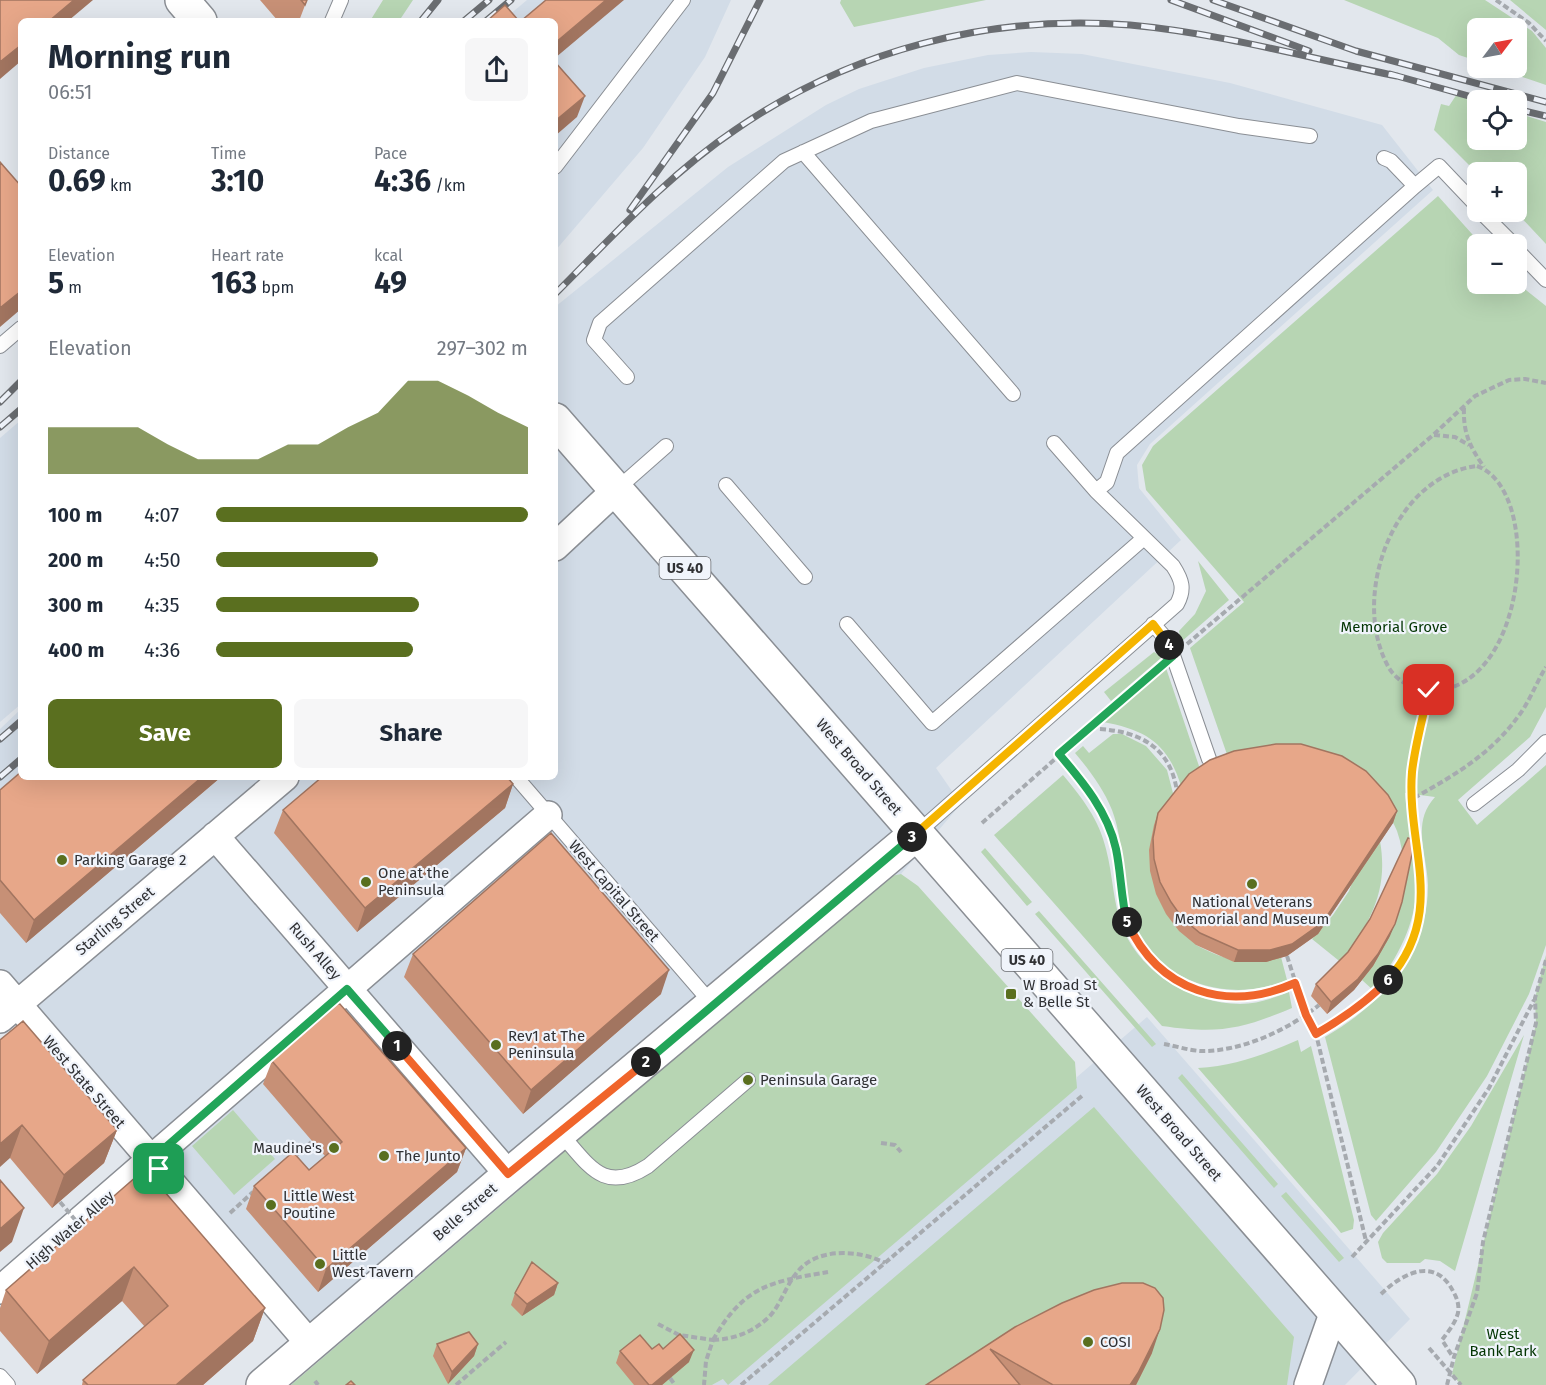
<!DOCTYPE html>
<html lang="en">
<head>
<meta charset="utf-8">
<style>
  :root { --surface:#fff; --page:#f6f6f7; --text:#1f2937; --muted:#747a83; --accent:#5a6f1f }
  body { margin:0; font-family:"Fira Sans",sans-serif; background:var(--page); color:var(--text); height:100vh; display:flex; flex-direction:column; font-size:22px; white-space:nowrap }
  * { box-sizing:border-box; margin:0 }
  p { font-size:20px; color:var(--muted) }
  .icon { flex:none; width:33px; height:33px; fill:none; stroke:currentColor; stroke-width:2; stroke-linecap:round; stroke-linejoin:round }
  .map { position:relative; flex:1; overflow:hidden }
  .drawer { position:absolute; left:18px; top:18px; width:540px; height:762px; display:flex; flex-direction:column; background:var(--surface); border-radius:9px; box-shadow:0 6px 24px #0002 }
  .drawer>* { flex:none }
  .needle { width:39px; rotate:58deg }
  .controls { position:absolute; left:1467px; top:18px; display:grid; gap:12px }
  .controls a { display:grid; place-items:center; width:60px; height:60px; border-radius:9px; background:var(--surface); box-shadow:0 6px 24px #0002; font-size:30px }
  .pin { position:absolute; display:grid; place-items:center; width:51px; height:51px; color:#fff; margin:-26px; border-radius:12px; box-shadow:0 3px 9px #0006 }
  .km { position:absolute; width:30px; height:30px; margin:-15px; border-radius:50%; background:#222; color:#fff; font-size:16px; line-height:30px; text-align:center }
  .round { display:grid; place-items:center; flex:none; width:63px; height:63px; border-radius:9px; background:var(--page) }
  .headline { display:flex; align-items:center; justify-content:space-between; height:102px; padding:0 30px }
  h1 { font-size:33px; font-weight:700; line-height:45px }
  .metrics { display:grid; grid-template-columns:repeat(3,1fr); gap:9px; height:102px; padding:6px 30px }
  .metrics div { display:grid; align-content:center }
  .metrics b { font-size:30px; font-weight:700 }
  .metrics small { font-size:16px; font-weight:400 }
  .metrics p { font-size:16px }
  .chart { height:168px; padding:12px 30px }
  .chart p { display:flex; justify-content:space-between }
  .chart svg { width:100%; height:108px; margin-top:6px; fill:var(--accent); opacity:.7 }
  .button { display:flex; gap:12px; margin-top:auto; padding:12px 30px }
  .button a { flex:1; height:69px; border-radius:9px; background:var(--accent); color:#fff; font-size:24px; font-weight:700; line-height:69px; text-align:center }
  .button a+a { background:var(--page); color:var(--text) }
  ul { padding:0 30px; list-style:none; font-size:20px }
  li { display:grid; grid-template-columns:96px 72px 1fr; align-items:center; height:45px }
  li i { height:15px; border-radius:8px; background:var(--accent) }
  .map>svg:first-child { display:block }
</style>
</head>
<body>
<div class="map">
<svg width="1546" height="1385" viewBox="0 0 1546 1385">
  <rect width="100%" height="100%" fill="#e2e7ed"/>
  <path fill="#d2dce7" d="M527,0H731L705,57L643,148L555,251V21H502Z
    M1031,52L1082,54L1230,83L1382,125L1433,190L1150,444L1137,465L1139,488L1181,540L936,768L961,804L901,874L885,877L322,1359L18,1005L0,1019V729L21,709V777H555V307L728,167L826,105L859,89L924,68L988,55Z
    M21,420V704L0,722V438Z
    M1147,1017L1410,1319L1345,1385H712L729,1376L1076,1083L1077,1077Z"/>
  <path fill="#b7d5b3" d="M383,0H413L399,21H370Z
    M841,0H986L854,27L840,3Z
    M1344,0H1485L1532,31L1546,48V85L1496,68H1516V28H1478L1477,61L1459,55L1438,38Z
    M1510,0H1546V30Z
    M1457,94L1478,100V140H1516L1517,113L1546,122V244L1516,212V172L1477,173L1434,130L1441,104L1449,106Z
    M1438,196L1481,244H1478V284L1517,283L1546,306V707L1530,737L1458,800L1477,825L1546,765V945L1529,994L1487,1076L1436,1152L1376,1221L1371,1215L1325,1037C1382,1004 1428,955 1428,885C1427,854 1411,823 1435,797L1405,793C1407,819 1414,845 1416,871C1420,917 1400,955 1373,990L1362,980C1393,941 1415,881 1397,831C1394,823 1388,815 1384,807L1230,763L1190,648L1244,602L1146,490L1142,465L1153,446Z
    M1198,561L1229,600L1181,642L1179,631L1195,614L1206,591Z
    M1154,652L1162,657L1111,701L1104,692Z
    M1166,668L1202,775L1182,789C1169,745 1148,730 1103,722Z
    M1113,734H1122L1146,746L1167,770L1174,797L1196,945C1225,960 1249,968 1281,957L1287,980C1230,1005 1152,982 1132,918C1121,883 1125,844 1112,810C1103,788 1090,771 1075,753L1083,746L1089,753Z
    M1063,775C1082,798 1099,819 1106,849C1113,875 1113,904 1123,929C1143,975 1192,1003 1240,1004C1257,1004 1274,998 1289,992L1292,1008C1240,1030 1218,1034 1162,1026L994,835Z
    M1380,841C1389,893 1369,921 1343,964L1312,939L1333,915L1349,891L1358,867Z
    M985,848L1032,902L1027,906L981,852Z
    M901,874L918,886L1075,1062L1077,1088L728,1385L723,1379L712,1385H291L886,877Z
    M1039,911L1156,1044L1152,1047L1035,914Z
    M1546,955V1385H1461L1452,1374L1536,1024L1535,998Z
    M1524,1035L1455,1271L1440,1261L1425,1259L1420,1263H1387L1382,1258L1378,1242L1383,1233L1437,1174L1471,1126Z
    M1298,1040L1301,1052L1311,1046L1354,1220L1353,1229L1341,1233L1337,1228L1198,1068C1235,1066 1265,1054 1298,1040Z
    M1182,1074L1278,1184L1274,1188L1178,1078Z
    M1094,1107L1294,1337L1287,1385H768Z
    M233,1110L275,1159L234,1195L192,1146Z
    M1286,1192L1344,1258L1339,1262L1281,1196Z"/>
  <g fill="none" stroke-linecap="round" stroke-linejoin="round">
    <defs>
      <path id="lane" d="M332,21L341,0
        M803,152L1013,394
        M555,167L683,0
        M1415,186L1439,166L1478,207
        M1481,212L1513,244
        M1516,249L1546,280
        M0,346L21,328
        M627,377L594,340L600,323L784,161L871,121L1017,83L1239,126L1310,136
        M1054,443L1096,491
        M726,485L805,577
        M616,490L666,446
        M847,624L932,723L1144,538
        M1153,624L1168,641L1209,759
        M516,777L713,1005
        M1474,804L1518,770L1546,742
        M917,833L1177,604C1185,589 1182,580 1173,566L1096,491L1107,482L1117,453L1415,186L1391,161L1384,158
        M560,1133C589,1165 603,1195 648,1166L748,1080
        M0,1376L8,1385"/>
      <path id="street" d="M555,547L616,490
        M215,836L509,1175
        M0,984L310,1344
        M0,1019L285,777
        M0,1290L548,815
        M1308,1385L1334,1311"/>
      <path id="secondary" d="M263,1385L509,1175L917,833"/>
      <path id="primary" d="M182,0L200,21
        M555,420L1399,1385"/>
    </defs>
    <use href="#lane" stroke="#8a8e94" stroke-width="16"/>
    <use href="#street" stroke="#8a8e94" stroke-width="30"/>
    <use href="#secondary" stroke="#8a8e94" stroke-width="36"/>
    <use href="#primary" stroke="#8a8e94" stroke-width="36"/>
    <path stroke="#a6aaaf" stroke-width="4" stroke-dasharray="6 3" stroke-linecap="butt" d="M1496,0L1529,23L1546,41
      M1464,408C1463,433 1470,447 1484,467
      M1434,435L1455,437L1469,445
      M1477,466C1546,491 1526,698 1427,690C1412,689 1397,681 1389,668C1349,598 1393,476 1477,466Z
      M1187,644L1432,436L1475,396L1509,380L1525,379L1546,383
      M1093,724L1098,729C1139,731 1171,747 1177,792
      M1059,754C1077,775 1094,795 1106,821C1120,854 1115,890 1127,923C1154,994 1232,1011 1295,983
      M1414,798C1457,774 1496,751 1524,708C1532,695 1538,680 1546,667
      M982,823L1159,668
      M1287,956L1306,1015L1316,1034L1366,1241
      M1316,1034C1377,998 1426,954 1422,876C1420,842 1409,807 1412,772C1415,744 1423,717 1429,690
      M1164,1044C1175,1046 1188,1050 1200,1051C1241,1052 1288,1030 1319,1005
      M881,1143L895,1145L901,1152
      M293,1158L315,1139
      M230,1213L253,1192
      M1352,1257L1437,1166L1489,1088L1534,1000
      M1381,1294C1404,1272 1436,1256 1454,1293C1458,1300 1460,1309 1457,1316C1454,1325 1447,1333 1442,1340L1453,1357
      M658,1324L679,1335L713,1340L706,1361L704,1385
      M713,1340C734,1339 751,1333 768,1318C780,1306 785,1288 795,1275C814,1247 858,1249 885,1263
      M713,1340C744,1286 769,1282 828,1272
      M670,1378L675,1385
      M315,1381L318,1385
      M456,1385L506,1342
      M741,1385L1083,1095
      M1447,1385L1454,1357L1477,1293L1483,1242L1536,1023L1535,998L1546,960"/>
    <use href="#lane" stroke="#fff" stroke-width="14"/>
    <use href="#street" stroke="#fff" stroke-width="27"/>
    <use href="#secondary" stroke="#fff" stroke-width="33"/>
    <use href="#primary" stroke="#fff" stroke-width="33"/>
    <defs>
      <path id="rail" d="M1171,0L1309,51
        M1213,0L1356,51L1546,102
        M421,21L438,0
        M464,21L489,0
        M486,21L511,0
        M1390,74L1483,100
        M1516,109L1546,116
        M630,210L713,93L760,0
        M555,294C612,237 668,175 735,130C851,50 989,14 1130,25C1219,33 1309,58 1397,76
        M0,402L21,381
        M0,427L21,409
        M0,739L21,721
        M0,777L21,759"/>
    </defs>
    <use href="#rail" stroke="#6a6d71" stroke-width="7"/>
    <use href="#rail" stroke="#f0f4fb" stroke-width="4.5" stroke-dasharray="14" stroke-linecap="butt"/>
    <path stroke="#a6aaaf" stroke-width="4" stroke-dasharray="6 3" stroke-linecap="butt" d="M60,1202L83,1229
      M1429,1348L1461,1385"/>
  </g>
  <path fill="#c79076" d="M260,0H307L299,21H278Z
    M221,777L26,943L0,913V790Z
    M513,784L505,808L357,932L274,833L283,810Z
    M1397,811L1393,823L1318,934L1287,956L1266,962H1234L1196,945L1179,931L1166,914L1156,894L1150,871L1149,850L1154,825L1158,813Z
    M1390,936L1373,966L1354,990L1327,1014L1311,996L1316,984Z
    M413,954L661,994L523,1114L404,977Z
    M0,1040L117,1130L104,1163L52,1208L10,1158Z
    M272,1061L466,1148L457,1172L318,1292L246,1209L254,1186L309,1170L325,1156L263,1084Z
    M145,1169L265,1308L253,1341L203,1385H82L83,1380L145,1327L122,1301L37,1374L0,1331V1308L6,1290Z
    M558,1283L554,1295L522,1316L511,1305L515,1293Z
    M1015,1327L1152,1353L1136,1385H926Z
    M437,1344H478L474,1356L448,1384L433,1356Z
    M663,1349L689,1362L662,1385H634L616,1363L620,1351Z"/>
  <path fill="#a27560" d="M74,0H93L68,21H49Z
    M606,0H624L555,58V43Z
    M21,45V61L0,79V62Z
    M585,96L577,117L555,136V121Z
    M21,291V309L0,327V308Z
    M202,777H221L26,943L34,920Z
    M513,784L505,808L357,932L365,908Z
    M1397,811L1393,823L1318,934L1287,956L1266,962H1234L1238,950Z
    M1395,924L1390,936L1373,966L1354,990L1327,1014L1331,1002Z
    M669,970L661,994L523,1114L531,1090Z
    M22,1125L10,1158L0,1167V1144Z
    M117,1130L104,1163L52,1208L64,1175Z
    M466,1148L457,1172L318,1292L326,1269Z
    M24,1208L12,1242L0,1252V1229Z
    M134,1267L122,1301L37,1374L49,1341Z
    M558,1283L554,1295L522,1316L527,1304Z
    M265,1308L253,1341L203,1385H176Z
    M1160,1329L1152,1353L1136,1385H1130Z
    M478,1344L474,1356L448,1384L452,1372Z
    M694,1350L689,1362L662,1385H652Z"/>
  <path fill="#e7a789" stroke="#a27560" stroke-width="1.5" d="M0,0H74L49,21H21V45L0,62Z
    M301,0H307L305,5Z
    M546,0H606L555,43V21H521Z
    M505,5L519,21H487Z
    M555,62L585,96L555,121Z
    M0,162L21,186V291L0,308Z
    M1276,744H1301L1342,756L1366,771L1388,795L1397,811L1323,922L1292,944L1270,950H1238L1200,933L1183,919L1171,902L1160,882L1154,859L1153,838L1158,813L1189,774L1210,760L1234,751Z
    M21,772V777H202L34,920L0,880V790Z
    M322,777H507L513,784L365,908L283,810Z
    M551,833L669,970L531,1090L413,954Z
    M1408,838L1415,840L1402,902L1395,924L1378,954L1358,979L1331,1002L1316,984L1348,952L1370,919Z
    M339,1003L466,1148L326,1269L254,1186L293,1152L309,1170L342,1142L272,1061Z
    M23,1021L117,1130L64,1175L22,1125L0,1144V1040Z
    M145,1169L265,1308L176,1385H88L83,1380L168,1306L134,1267L49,1341L6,1290Z
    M0,1180L24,1208L0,1229Z
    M532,1262L558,1283L527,1304L515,1293Z
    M1122,1283H1143L1155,1288L1163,1298L1164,1310L1160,1329L1138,1373L1130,1385H1053L990,1349L1020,1385H926L1015,1327L1062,1303L1094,1290Z
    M469,1332L478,1344L452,1372L437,1344Z
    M680,1334L694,1350L652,1385H649L620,1351L640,1335L652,1349L659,1344L663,1349Z
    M351,1381L355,1385H346Z"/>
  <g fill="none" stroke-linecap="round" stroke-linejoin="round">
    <defs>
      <path id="split-1" d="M159,1169L151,1160L347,989L397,1046"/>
      <path id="split-2" d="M397,1046L508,1174L646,1062"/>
      <path id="split-3" d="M646,1062L912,837"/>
      <path id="split-4" d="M912,837L1153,624L1169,645"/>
      <path id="split-5" d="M1127,922C1121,898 1121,873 1116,849C1108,812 1083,782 1059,754L1173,656L1169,645"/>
      <path id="split-6" d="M1127,922C1159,992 1227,1013 1295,983L1306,1015L1316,1034C1342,1019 1367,1002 1388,980"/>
      <path id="split-7" d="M1388,980C1448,911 1406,847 1412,772C1415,745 1423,717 1429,690"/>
    </defs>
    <use href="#split-1" stroke="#fff" stroke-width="12"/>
    <use href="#split-2" stroke="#fff" stroke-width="12"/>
    <use href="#split-3" stroke="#fff" stroke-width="12"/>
    <use href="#split-4" stroke="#fff" stroke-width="12"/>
    <use href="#split-5" stroke="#fff" stroke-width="12"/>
    <use href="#split-6" stroke="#fff" stroke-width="12"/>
    <use href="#split-7" stroke="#fff" stroke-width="12"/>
    <use href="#split-1" stroke="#22a559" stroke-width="8"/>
    <use href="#split-2" stroke="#f0652b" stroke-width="8"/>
    <use href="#split-3" stroke="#22a559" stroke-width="8"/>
    <use href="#split-4" stroke="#f5b400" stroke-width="8"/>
    <use href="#split-5" stroke="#22a559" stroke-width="8"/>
    <use href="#split-6" stroke="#f0652b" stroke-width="8"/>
    <use href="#split-7" stroke="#f5b400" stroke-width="8"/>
  </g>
  <g fill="#5a6f1f" stroke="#f0f4fb" stroke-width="2">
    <circle cx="62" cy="860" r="6"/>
    <circle cx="366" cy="882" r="6"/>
    <circle cx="1252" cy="884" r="6"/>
    <rect x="1005" y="988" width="12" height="12" rx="3"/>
    <circle cx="496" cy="1045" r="6"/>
    <circle cx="748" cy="1080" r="6"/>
    <circle cx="334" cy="1148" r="6"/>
    <circle cx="384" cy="1156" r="6"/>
    <circle cx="271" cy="1205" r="6"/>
    <circle cx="320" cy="1264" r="6"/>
    <circle cx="1088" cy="1342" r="6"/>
  </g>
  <g text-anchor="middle" stroke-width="4.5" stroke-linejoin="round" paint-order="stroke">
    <g fill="#f0f4fb" stroke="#6a6c70" stroke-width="1.5">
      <rect x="659.5" y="557" width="51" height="22" rx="4.5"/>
      <rect x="1001.5" y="949" width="51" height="22" rx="4.5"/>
    </g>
    <g font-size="14" font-weight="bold" fill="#303134">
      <text x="685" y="573">US 40</text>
      <text x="1027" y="965">US 40</text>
    </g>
    <g font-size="15" fill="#033503" stroke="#f0f4fb">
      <text x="1394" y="632">Memorial Grove</text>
      <text x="1503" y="1339">West<tspan x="1503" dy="17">Bank Park</tspan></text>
    </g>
    <g font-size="15" fill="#303134" stroke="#f0f4fb">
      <text transform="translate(859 767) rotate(49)" y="5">West Broad Street</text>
      <text transform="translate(614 891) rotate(49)" y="5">West Capital Street</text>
      <text transform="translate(115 921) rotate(-40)" y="5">Starling Street</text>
      <text transform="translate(315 951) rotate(49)" y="5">Rush Alley</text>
      <text transform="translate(84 1082) rotate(49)" y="5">West State Street</text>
      <text transform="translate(1179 1133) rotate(49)" y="5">West Broad Street</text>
      <text transform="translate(465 1212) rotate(-41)" y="5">Belle Street</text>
      <text transform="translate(70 1230) rotate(-41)" y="5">High Water Alley</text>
    </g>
    <g font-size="15" fill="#303134" stroke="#f0f4fb" text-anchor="start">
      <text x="74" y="865">Parking Garage 2</text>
      <text x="378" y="878">One at the<tspan x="378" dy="17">Peninsula</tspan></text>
      <text x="1252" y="907" text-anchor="middle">National Veterans<tspan x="1252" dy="17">Memorial and Museum</tspan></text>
      <text x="1023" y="990">W Broad St<tspan x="1023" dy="17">&amp; Belle St</tspan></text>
      <text x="508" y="1041">Rev1 at The<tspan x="508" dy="17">Peninsula</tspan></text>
      <text x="760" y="1085">Peninsula Garage</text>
      <text x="322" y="1153" text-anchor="end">Maudine's</text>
      <text x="396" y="1161">The Junto</text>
      <text x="283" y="1201">Little West<tspan x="283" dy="17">Poutine</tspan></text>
      <text x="332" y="1260">Little<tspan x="332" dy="17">West Tavern</tspan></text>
      <text x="1100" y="1347">COSI</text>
    </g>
  </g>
</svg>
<div class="controls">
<a><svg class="needle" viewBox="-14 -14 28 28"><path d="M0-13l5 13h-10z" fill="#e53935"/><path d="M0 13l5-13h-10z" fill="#747a83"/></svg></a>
<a><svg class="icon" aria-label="locate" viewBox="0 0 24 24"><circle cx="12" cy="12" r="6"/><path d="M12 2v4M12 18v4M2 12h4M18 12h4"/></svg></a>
<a>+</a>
<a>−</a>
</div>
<div class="pin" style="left:159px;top:1169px;background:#1e9e55"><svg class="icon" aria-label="arrive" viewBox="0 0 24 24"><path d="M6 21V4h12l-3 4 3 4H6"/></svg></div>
<div class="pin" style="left:1429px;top:690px;background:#d93025"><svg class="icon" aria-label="check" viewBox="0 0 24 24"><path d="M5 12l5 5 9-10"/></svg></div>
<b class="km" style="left:397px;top:1046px">1</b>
<b class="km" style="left:646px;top:1062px">2</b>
<b class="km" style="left:912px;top:837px">3</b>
<b class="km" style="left:1169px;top:645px">4</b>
<b class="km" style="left:1127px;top:922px">5</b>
<b class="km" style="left:1388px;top:980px">6</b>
<section class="drawer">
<div class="headline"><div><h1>Morning run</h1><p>06:51</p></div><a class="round"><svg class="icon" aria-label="share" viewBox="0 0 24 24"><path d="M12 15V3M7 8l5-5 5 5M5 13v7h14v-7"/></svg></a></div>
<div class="metrics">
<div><p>Distance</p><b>0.69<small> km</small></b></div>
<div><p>Time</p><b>3:10</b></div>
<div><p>Pace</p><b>4:36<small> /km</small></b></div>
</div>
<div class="metrics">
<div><p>Elevation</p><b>5<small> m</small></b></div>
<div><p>Heart rate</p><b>163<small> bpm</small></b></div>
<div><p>kcal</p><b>49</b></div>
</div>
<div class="chart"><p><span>Elevation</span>297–302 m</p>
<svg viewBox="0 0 160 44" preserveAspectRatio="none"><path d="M0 44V25L10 25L20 25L30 25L40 32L50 38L60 38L70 38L80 32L90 32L100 25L110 19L120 6L130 6L140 12L150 19L160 25V44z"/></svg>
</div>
<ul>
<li><b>100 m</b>4:07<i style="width:100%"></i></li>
<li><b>200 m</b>4:50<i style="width:52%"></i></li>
<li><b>300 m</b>4:35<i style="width:65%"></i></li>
<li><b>400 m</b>4:36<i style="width:63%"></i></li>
</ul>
<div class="button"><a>Save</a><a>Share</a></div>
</section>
</div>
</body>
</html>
